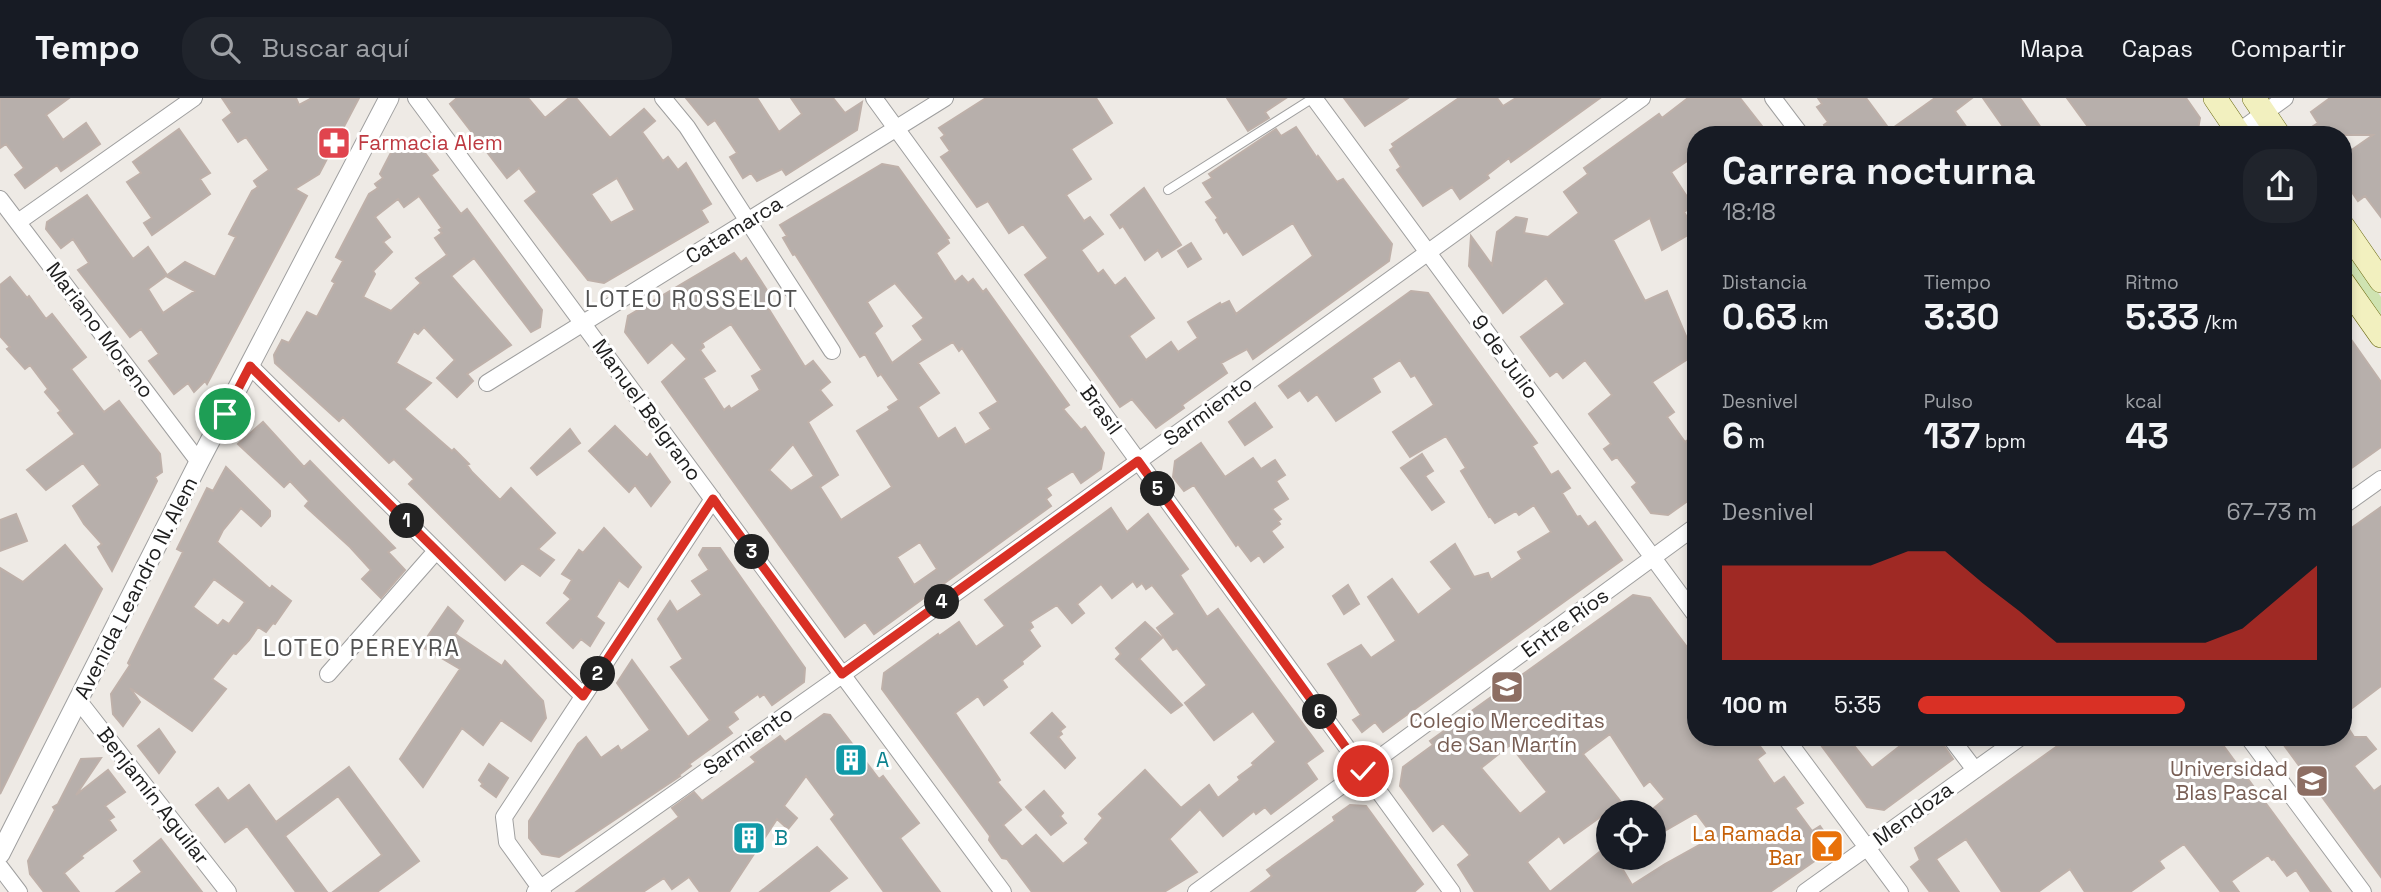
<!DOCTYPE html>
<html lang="es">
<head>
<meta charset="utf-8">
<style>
  :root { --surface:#171b24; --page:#20242c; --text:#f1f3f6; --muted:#9ea1a6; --line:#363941; --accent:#d93025 }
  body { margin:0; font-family:"Space Grotesk",sans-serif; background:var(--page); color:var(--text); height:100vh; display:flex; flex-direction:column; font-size:26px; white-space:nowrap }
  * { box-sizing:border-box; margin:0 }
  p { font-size:23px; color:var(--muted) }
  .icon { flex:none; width:38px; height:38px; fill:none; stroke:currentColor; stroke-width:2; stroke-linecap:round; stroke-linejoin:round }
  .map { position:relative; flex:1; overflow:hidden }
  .sheet { position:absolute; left:1687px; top:28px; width:665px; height:620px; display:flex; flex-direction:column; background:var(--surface); border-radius:28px; box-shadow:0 4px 10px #0003 }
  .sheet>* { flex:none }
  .fabs { position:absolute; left:1596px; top:702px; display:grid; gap:14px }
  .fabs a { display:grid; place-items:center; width:70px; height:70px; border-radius:50%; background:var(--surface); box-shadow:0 4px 10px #0003; font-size:35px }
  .pin { position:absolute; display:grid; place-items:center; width:60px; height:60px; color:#fff; margin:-30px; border:4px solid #fff; border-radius:50%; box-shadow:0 2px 7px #0007 }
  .km { position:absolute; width:35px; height:35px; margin:-18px; border-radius:50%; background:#222; color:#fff; font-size:19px; line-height:35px; text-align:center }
  .round { display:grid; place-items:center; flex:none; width:74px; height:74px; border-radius:28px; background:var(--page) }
  .head { display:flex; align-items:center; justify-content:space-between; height:119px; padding:0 35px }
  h1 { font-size:38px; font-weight:600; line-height:52px }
  .metrics { display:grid; grid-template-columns:repeat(3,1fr); gap:10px; height:119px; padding:7px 35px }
  .metrics div { display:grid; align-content:center }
  .metrics b { font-size:35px; font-weight:600 }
  .metrics small { font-size:19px; font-weight:400 }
  .metrics p { font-size:19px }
  .chart { height:196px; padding:14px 35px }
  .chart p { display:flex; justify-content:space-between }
  .chart svg { width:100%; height:126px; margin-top:7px; fill:var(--accent); opacity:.7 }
  ul { padding:0 35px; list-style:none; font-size:23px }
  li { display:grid; grid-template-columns:112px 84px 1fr; align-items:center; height:52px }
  li i { height:18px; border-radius:9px; background:var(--accent) }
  header { display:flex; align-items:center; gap:42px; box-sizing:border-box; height:98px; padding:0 35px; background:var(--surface); border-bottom:2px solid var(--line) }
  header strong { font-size:33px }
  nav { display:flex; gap:38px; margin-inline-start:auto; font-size:24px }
  .search { width:490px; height:63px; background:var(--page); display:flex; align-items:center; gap:18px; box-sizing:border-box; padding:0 24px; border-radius:28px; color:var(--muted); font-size:26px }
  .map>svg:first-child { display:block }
</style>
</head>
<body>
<header>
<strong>Tempo</strong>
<div class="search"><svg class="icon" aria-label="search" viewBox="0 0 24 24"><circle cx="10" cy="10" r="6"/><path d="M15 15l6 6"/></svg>Buscar aquí</div>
<nav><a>Mapa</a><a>Capas</a><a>Compartir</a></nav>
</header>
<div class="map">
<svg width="2381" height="794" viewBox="0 0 2381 794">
  <rect width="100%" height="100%" fill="#eeeae5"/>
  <path fill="#cfe3b1" d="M2343,144L2381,199V222L2343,168Z"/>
  <path fill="#b7afab" stroke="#beb0a9" stroke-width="2" fill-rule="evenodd" d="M0,0H69L46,17L63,42L86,25L100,46L61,73L57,67L25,90L15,77L24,70L6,46L0,50Z
    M222,0H296L299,7L312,0H359L319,76L295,91L307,98L207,286L205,283L194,294L188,285L174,296L149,263L159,256L141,231L130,239L78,172L89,165L73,141L61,150L46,131L47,124L87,97L133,161L148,149L167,177L148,191L163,215L195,193L166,178L185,164L215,179L236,139L229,136L252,93L258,89L254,83L269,72L246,39L238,44L223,22L232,15Z
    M457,0H528L545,20L569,0H576L610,40L644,11L655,23L642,34L663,63L668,59L678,72L686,65L711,106L701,112L708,124L604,185L588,182L525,103L537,94L519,70L507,80L450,6ZM617,80L635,112L611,125L591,96Z
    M686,0H757L779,34L802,16L791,0H833L845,15L862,4L857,32L786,77L782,71L757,83L751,75L743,80L730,59L737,55L715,22L708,27Z
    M986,0H1096L1112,25L1071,51L1091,81L1066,97L1084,123L1090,119L1103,136L1081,152L1098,176L1103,172L1115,188L1125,180L1154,220L1129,238L1146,262L1171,244L1178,254L1198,240L1188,224L1220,205L1221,207L1229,203L1236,216L1313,158L1293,125L1243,157L1227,133L1224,135L1216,122L1218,120L1206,104L1213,100L1203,85L1212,80L1209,76L1276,31L1281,38L1296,29L1317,60L1318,58L1337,84L1343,81L1392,146L1389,163L1253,261L1247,251L1221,265L1227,275L1182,307L1184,310L1156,330L1132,301L1120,309L1025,177L1048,160L1023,126L1009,135L988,103L977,109L941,59L950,53L941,40L945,37L939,30Z
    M1227,0H1286L1265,14L1269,20L1248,33Z
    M1344,0H1408L1365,28Z
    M1459,0H1497L1503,8L1516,0H1600L1511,64L1509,60L1487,77L1489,80L1460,101L1452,89L1423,108L1397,72L1401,69L1390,52L1394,49L1392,46Z
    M1688,0H1740L1762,28L1750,37H1696V57L1671,74L1693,108L1684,114L1695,133L1662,152L1650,120L1613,142L1645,203L1667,193L1694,257L1652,284L1674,314L1667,319L1685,344L1696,336V397L1668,417L1651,415L1632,389L1637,385L1617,359L1612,362L1604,351L1611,346L1589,316L1612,297L1585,262L1563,280L1557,273L1550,278L1521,239L1565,206L1546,180L1503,215L1469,168L1471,138L1492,167L1497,134L1516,119L1527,121L1524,135L1548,139L1579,115L1564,94L1588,76L1584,70L1659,16L1662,20Z
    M1818,0H1866L1890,32L1935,0H1972L1955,13L1972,37H1831L1824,27L1828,24L1817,9L1822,6Z
    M1983,0H2020L2046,37H2009Z
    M2067,0H2186L2200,20L2197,37H2094Z
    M2330,0H2381V119L2365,98L2358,103L2343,81V58L2373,37H2299L2318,25L2311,14Z
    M179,31L210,75L200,81L210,96L152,137L144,125L152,120L127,84L141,75L133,64Z
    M415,42L438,72L431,77L461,116L467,111L542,212L540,229L531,234L474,160L451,178L511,247L467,276L473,283L457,299L437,280L455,262L424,229L418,236L414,233L396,265L431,285L404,311L452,353L454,351L469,366L467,367L472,374L500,402L511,390L555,435L538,451L554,462L540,478L522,465L505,482L409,386L414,381L394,361L389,365L343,319L339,323L275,265L274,257L282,242L289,245L307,214L317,219L335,185L332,183L343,163L336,159L369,96L378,90L375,86L383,80L380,76L397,43ZM419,98L442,130L439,132L442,135L435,140L447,157L416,180L421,185L391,213L363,199L375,176L373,173L392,154L383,144L390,139L375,119L398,101L404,109Z
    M882,66L898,69L949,140L947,141L949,145L936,155L955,184L962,178L968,185L973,181L983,194L986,191L1069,307L1063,311L1081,332L1085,329L1104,355L1101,371L1081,385L1073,373L1046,390L1051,397L1046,401L1051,408L874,536L865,524L845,539L662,284L687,261L672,244L648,265L625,234L628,218L734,155L741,164L746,160L772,200L765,205L805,269L813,263L830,284L820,292L832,307L808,324L838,377L820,389L841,422L892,389L857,333L890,312L888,309L899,302L881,276L878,278L865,256L860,259L795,156L793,157L783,140L787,138L780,127ZM895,185L924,220L913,228L923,242L892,265L874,235L882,228L867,204ZM731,226L762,272L752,278L760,292L731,311L729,308L724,312L703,280L715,273L700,252L704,249L702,245ZM953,244L959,253L962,250L998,304L980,315L991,331L965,347L955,330L938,341L918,309L939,295L918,265ZM793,346L814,378L791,393L769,372ZM920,444L937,471L914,487L897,459Z
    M1144,90L1181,147L1162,159L1158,152L1145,162L1123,128L1120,130L1111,117Z
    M1191,145L1201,161L1188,169L1178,153Z
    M10,179L27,200L29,198L46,221L52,216L86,259L71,271L104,314L119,303L160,356L162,374L155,379L157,383L112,473L98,449L102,446L84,426L73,408L100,387L83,365L46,392L27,372L75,336L58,315L61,313L45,294L48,291L30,267L25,271L7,251L10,249L0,238V187Z
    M1411,193L1428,195L1537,345L1532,348L1551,377L1558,373L1570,390L1562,395L1577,419L1580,418L1588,429L1595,424L1622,462L1383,634L1375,624L1362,634L1353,622L1361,617L1328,566L1361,547L1371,560L1396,543L1368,499L1392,481L1418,517L1452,491L1431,464L1455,446L1474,479L1488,475L1491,482L1522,461L1518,454L1551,434L1534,407L1519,417L1516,413L1495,425L1490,418L1489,419L1461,373L1466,370L1446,338L1410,359L1393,334L1434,307L1415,277L1411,279L1400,262L1372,280L1380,294L1336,323L1317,296L1308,303L1300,292L1288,300L1279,288Z
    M2343,230L2381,284V349L2343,376Z
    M1255,305L1272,329L1245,347L1229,324Z
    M263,324L304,369L310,363L395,450L388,454L405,472L381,500L362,481L371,472L350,449L305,408L309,403L290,383L284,389L238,346Z
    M615,328L647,360L650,356L670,384L651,408L635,387L629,394L589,353Z
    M570,331L580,345L537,377L531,370Z
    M1201,345L1225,379L1253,360L1261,371L1275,362L1285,377L1276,383L1288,401L1272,411L1281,421L1278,423L1280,426L1271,433L1283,449L1264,464L1259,457L1251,463L1238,446L1236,448L1194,387L1184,393L1173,379L1175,363Z
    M1422,356L1433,373L1425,378L1444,404L1432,412L1401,370Z
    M226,369L270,413V418L261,428L241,410L223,432L217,444L270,491L272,488L291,503L275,526L273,525L266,534L258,529L249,542L236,556L233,555L212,581L226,591L192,633L130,590L140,604L123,628L113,616L111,596L130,567L128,565L183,454L177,451L207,390L213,393ZM214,481L245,504L229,526L223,522L218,528L193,509Z
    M2381,409V588L2343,617V436Z
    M1111,410L1127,434L1148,416L1188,471L1180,477L1207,519L1218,511L1323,653L1306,665L1317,681L1271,716L1265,709L1256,716L1254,713L1223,738L1200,711L1169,741L1197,774L1164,794H1032L1007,761L1002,760L989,742L990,738L882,591L884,575L938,536L939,538L959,524L976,549L1005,528L985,502ZM1133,483L1137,489L1142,485L1146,491L1152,487L1175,516L1157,530L1173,552L1177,550L1207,587L1185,605L1214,642L1253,613L1276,644L1252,665L1254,667L1238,679L1240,682L1218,700L1209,687L1181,710L1145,672L1099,716L1103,720L1085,741L1089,745L1063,766L1036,737L1022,749L1003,727L1021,712L997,684L1000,682L955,615L978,598L984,607L1007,589L1002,582L1023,566L1022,563L1040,548L1029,532L1033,529L1030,524L1057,507L1072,525L1084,515L1077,506L1101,486L1112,500Z
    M16,416L27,443L0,453V422Z
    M604,430L641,469L628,489L619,482L596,519L604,525L590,548L581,541L573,550L547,525L571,501L564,495L572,482L562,476L579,452L583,455Z
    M65,447L102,491L0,696V470L23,484Z
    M703,450H720L805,570L804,584L772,607L764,596L760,599L758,596L733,614L738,621L727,629L732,635L689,666L691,668L679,677L680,678L559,759L542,756L529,740V723L578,646L586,639L601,660L618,648L621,653L650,632L617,585L632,562L688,639L710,622L671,569L683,561L658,521L670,503L677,514L702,497L692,483L709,472L699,457Z
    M1348,487L1359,506L1344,516L1333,498Z
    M1633,497L1650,500L1696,561L1690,565L1696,572V639H1753L1765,655L1757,661L1774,686L1784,679L1803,705L1795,710L1812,733L1820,728L1833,746L1824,752L1826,755L1770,794H1550L1608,747V760H1616L1632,787L1665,766L1714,739L1696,715L1654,739V710L1665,701L1650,683L1644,688L1610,636L1583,656L1621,704L1564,745L1559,738L1527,764L1550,794H1475L1458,767L1470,757L1443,725L1433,733L1400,688L1403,669L1433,647L1430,643ZM1510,647L1547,694L1520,716L1481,670Z
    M448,509L463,523L455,536L502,568L505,563L543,603L546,620L531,643L501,622L483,647L462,630L423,689L400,661L460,571L421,548Z
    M1145,524L1162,540L1139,561L1182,607L1171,615L1116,561L1121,556L1116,550Z
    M1052,615L1065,629L1060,633L1062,636L1058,639L1075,660L1065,670L1031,635Z
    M824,616L830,617L879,681L883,678L919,725L900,740L940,794H884L831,721L835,717L806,678L784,708L797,720L788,731L777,721L729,794H700L689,779L672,791L664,780L643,794H576L679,719L672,710L694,694L702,703L756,664L751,659L780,638L785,644Z
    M2343,622L2354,639H2366L2376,651L2354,668L2374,693L2381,688V779L2278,639H2343Z
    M159,631L175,654L159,675L138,648Z
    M1815,639H1847L1872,670L1900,648L1891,639H1940L1942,645L1953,661L1884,712L1867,709Z
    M2070,639H2217L2331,794H2311L2296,772L2287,778L2274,761L2272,762L2268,757L2231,783L2239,794H2221L2184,746L2159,763L2164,770L2130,794H2085L2070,771L2038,794H2002L1966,741L1936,761L1959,794H1930L1911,769L1920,762L1915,750Z
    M101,660L76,697L108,672L125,694L105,708L114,719L109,722L116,732L81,758L83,760L64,775L79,794H44L30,776L28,763L55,712L53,709L58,706L81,661Z
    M489,666L508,680L496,699L481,688L483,686L479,682Z
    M349,669L419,763L377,794H333L382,757L338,698L285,738L327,794H296L247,728L225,744L196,707L218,690L228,703L249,687L276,724Z
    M1044,693L1063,715L1060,718L1066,725L1051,737L1026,709Z
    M1350,707L1366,708L1423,786L1414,794H1251L1272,778L1267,772L1335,723L1333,719Z
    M161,741L202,794H116L142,774L134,763Z
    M817,749L847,780L828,794H760Z"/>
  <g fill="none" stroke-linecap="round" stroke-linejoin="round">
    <defs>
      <path id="service" d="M1168,92L1313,0"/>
      <path id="minor" d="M416,0L1003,794
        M663,0L687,29L832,253
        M874,0L1452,794
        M1314,0L1696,518
        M1773,0L1801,37
        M2234,37L2285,0
        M0,101L199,364
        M18,124L194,0
        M250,268L583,598
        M487,285L945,0
        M2343,408L2381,381
        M328,576L436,453
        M78,602L228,794
        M1785,639L1900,794
        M1950,639L1975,672
        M2248,639L2363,794
        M0,769L19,794
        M535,794L842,577L1642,0
        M543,794L507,744L504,719L713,401
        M1196,794L1696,428
        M1805,794L2021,639"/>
      <path id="tertiary" d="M0,756L199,364L389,0"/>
      <path id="secondary" d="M2215,0L2240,37
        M2254,0L2279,37
        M2343,128L2381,183
        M2343,184L2381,238"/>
    </defs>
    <use href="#service" stroke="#9f9f9f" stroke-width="10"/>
    <use href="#minor" stroke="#9f9f9f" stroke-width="18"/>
    <use href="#tertiary" stroke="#9f9f9f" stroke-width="21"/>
    <use href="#secondary" stroke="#6a6a11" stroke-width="24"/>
    <use href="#service" stroke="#fff" stroke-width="8"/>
    <use href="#minor" stroke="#fff" stroke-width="16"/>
    <use href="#tertiary" stroke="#fff" stroke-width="19"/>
    <use href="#secondary" stroke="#f2f0bf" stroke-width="23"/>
  </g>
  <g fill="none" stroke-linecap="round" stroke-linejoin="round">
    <defs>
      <path id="route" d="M225,316L250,268L583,598L713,401L842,576L1138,363L1363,673"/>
    </defs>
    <use href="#route" stroke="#fff" stroke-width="14"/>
    <use href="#route" stroke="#d93025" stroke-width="9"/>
  </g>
  <defs>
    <symbol id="pharmacy-square" viewBox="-11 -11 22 22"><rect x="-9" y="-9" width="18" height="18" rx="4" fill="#e0444e" stroke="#fff"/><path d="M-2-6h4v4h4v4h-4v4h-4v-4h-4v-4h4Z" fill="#fff"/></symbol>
    <symbol id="school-square" viewBox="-11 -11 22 22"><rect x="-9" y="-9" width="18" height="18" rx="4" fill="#8d6e63" stroke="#fff"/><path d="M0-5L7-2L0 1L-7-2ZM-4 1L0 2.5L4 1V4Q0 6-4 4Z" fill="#fff"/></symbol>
    <symbol id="building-square" viewBox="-11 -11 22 22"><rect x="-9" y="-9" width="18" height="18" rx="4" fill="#0f9aa8" stroke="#fff"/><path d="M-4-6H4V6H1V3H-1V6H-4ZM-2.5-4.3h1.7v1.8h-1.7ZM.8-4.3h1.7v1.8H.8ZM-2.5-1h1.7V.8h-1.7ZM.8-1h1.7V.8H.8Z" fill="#fff"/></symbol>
    <symbol id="university-square" viewBox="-11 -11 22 22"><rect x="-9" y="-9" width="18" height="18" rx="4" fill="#8d6e63" stroke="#fff"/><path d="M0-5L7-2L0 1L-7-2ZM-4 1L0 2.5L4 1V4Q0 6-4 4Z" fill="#fff"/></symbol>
    <symbol id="bar-square" viewBox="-11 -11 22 22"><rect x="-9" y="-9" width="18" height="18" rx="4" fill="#e8710a" stroke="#fff"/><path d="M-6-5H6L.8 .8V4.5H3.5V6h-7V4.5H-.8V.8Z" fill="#fff"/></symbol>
  </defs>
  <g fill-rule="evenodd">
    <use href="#pharmacy-square" x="315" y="26" width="38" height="38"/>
    <use href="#school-square" x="1488" y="570" width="38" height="38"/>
    <use href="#building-square" x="832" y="643" width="38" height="38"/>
    <use href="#university-square" x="2293" y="664" width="38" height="38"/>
    <use href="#building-square" x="730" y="721" width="38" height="38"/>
    <use href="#bar-square" x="1808" y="729" width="38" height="38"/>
  </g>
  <g text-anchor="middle" stroke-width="6" stroke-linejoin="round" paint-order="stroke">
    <g font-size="21" fill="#be3a42" stroke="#fff" text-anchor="start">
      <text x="358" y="52">Farmacia Alem</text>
    </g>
    <g font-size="21" fill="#1e1e1e" stroke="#fff">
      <text transform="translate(734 132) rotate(-32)" y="7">Catamarca</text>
      <text transform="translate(100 232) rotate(53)" y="7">Mariano Moreno</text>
      <text transform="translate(1505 259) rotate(54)" y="7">9 de Julio</text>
      <text transform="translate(647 312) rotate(54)" y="7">Manuel Belgrano</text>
      <text transform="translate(1101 312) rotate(54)" y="7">Brasil</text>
      <text transform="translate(1208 313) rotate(-36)" y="7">Sarmiento</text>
      <text transform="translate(136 490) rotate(-63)" y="7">Avenida Leandro N. Alem</text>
      <text transform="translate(1565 525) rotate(-36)" y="7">Entre Ríos</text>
      <text transform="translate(748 643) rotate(-35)" y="7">Sarmiento</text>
      <text transform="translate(153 698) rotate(52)" y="7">Benjamín Aguilar</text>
      <text transform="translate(1913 716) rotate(-36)" y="7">Mendoza</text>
    </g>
    <g font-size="21" fill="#785e54" stroke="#fff">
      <text x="1507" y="630">Colegio Merceditas<tspan x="1507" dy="24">de San Martín</tspan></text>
      <text x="2288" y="678" text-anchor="end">Universidad<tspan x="2288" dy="24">Blas Pascal</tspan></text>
    </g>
    <g font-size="21" fill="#0d838f" stroke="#fff" text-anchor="start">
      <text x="876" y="669">A</text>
      <text x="774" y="747">B</text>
    </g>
    <g font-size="21" fill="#c56008" stroke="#fff" text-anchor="end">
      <text x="1802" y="743">La Ramada<tspan x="1802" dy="24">Bar</tspan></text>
    </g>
    <g font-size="23" letter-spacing="2" fill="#515151" stroke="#fff">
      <text x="692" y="209">LOTEO ROSSELOT</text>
      <text x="362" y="558">LOTEO PEREYRA</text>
    </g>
  </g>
</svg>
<div class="fabs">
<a><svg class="icon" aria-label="locate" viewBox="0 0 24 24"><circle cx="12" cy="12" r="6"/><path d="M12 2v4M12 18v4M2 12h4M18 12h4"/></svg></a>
</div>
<div class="pin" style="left:225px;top:316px;background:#1e9e55"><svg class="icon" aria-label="arrive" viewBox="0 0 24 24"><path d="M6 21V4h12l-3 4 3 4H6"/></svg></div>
<div class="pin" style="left:1363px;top:673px;background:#d93025"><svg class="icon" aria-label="check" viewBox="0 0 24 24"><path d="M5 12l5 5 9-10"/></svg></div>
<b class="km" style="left:407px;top:423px">1</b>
<b class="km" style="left:598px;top:576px">2</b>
<b class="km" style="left:752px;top:454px">3</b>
<b class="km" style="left:942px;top:504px">4</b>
<b class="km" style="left:1158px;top:391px">5</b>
<b class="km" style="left:1320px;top:614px">6</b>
<section class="sheet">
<div class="head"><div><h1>Carrera nocturna</h1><p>18:18</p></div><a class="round"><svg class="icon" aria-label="share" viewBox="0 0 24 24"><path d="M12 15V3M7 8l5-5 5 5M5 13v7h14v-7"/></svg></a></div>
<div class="metrics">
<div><p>Distancia</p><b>0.63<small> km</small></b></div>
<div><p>Tiempo</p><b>3:30</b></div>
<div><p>Ritmo</p><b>5:33<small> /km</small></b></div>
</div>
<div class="metrics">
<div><p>Desnivel</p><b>6<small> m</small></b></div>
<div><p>Pulso</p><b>137<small> bpm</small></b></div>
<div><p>kcal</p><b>43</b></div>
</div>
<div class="chart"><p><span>Desnivel</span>67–73 m</p>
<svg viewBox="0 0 160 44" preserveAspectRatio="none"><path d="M0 44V11L10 11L20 11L30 11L40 11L50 6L60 6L70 17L80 27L90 38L100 38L110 38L120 38L130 38L140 33L150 22L160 11V44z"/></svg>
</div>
<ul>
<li><b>100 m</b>5:35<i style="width:67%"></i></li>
</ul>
</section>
</div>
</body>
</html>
